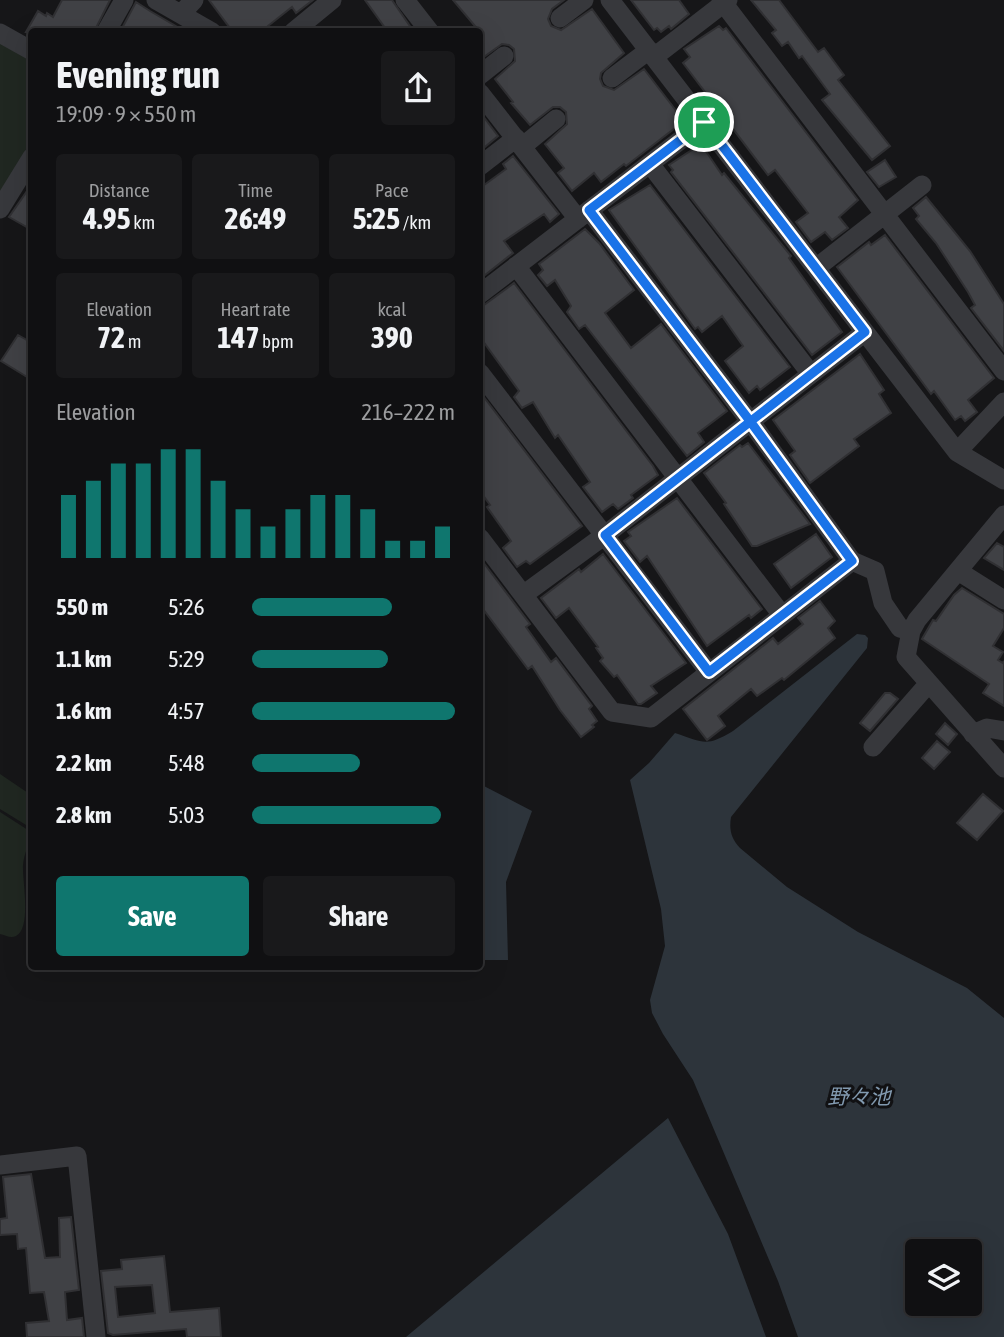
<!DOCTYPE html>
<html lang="en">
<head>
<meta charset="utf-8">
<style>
  :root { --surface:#101012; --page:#19191b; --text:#f1f3f6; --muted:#9c9d9f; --line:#303032; --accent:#0f766e }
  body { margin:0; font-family:"Asap Condensed","Noto Sans JP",sans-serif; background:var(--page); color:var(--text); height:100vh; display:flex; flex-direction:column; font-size:26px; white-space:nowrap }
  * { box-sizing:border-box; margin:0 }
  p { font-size:23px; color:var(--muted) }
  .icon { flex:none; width:38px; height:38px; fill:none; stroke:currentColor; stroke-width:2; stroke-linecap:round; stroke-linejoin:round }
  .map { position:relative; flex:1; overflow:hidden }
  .panel { position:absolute; left:28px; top:28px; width:455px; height:942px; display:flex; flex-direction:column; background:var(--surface); border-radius:7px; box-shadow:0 7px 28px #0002,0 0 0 2px var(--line) }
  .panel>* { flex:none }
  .fabs { position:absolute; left:905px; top:1239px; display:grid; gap:14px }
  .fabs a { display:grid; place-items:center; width:77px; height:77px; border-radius:7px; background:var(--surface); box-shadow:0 7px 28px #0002,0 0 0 2px var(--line); font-size:35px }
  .pin { position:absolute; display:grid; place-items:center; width:60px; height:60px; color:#fff; margin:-30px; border:4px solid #fff; border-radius:50%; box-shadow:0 2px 7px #0007 }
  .round { display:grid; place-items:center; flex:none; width:74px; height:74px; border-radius:7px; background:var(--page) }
  .summary { display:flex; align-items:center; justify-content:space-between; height:119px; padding:0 28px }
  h1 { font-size:38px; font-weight:700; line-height:52px }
  .metrics { display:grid; grid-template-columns:repeat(3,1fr); gap:10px; height:119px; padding:7px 28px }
  .metrics div { display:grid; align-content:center; border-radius:7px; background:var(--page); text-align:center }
  .metrics b { font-size:30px; font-weight:700 }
  .metrics small { font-size:19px; font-weight:400 }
  .metrics p { font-size:19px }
  .chart { height:196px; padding:14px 28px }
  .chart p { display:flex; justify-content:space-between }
  .chart svg { width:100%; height:126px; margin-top:7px; stroke:var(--accent); stroke-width:6 }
  .primary-button { display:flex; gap:14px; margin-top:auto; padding:14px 28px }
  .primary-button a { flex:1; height:80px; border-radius:7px; background:var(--accent); color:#fff; font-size:28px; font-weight:700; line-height:80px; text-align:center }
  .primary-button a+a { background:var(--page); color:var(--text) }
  ul { padding:0 28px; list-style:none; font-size:23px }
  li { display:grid; grid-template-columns:112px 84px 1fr; align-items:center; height:52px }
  li i { height:18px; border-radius:9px; background:var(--accent) }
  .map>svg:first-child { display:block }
</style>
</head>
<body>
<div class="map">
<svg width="1004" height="1337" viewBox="0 0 1004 1337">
  <rect width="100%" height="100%" fill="#161618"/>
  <path fill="#202721" d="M0,36L32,55L31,148L0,200Z
    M0,774L31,795V828L0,809Z
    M0,812L31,832C30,843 24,853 23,865C22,880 32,928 16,936C11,939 5,935 0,934Z"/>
  <path fill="#2d343b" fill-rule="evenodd" d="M857,634L865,635L868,638L867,648L731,817C729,830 731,838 740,848L787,887L858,932L967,988L1004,1018V1337H798L778,1281L693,1080L663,1034L652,1013L650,1000L665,946L661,909L630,780L649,763L675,733C704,743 706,747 733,731ZM970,1251V1304H917V1251Z
    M480,784L532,811L506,882L508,960H480Z
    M668,1118L728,1234L766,1337H406Z"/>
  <path fill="#404145" stroke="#303033" stroke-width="2" fill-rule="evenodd" d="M62,0H110L94,32H26L38,11L46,16L47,13L53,17Z
    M209,0H313L296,13L292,7L268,26L271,32H233Z
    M365,0H392L414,32H388Z
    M453,0H564L552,9L548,19L551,26L561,30L592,9L624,53L601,73L600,79L603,86L614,90L644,69L684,121L626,166L624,164L601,182L594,173L572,191L558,173L564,168L545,144L567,124L566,112L560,107H553L530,125L511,103L513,102L495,79L515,61L514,49L509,45L502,44L481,59L480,32Z
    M631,0H679L689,14L671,29L669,26L661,32L657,28L654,30Z
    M751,0H779L818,52L824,48L844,75L838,80L890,146L872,160L822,100L830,94L802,56L799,58L788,42L782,46L772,33L776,30Z
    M136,2L150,11L186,32H120Z
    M719,26L723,30L726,28L858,200L839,217L848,228L832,240L825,232L811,242L796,222L808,213L775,170L768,175L683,63L690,57L684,49Z
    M480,112L498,136L480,151Z
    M701,144L722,175L724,173L791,256L789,258L842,332L812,355L671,172L673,170L669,165Z
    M513,156L559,214L550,222L544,214L504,241L513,253L480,279V188L506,169L503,164Z
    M885,160L896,177L879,187L867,172Z
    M32,184V230L9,217Z
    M650,185L790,367L760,390L757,386L749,393L725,361L743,346L722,316L702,332L698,327L695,329L609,210Z
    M926,197L970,251L1004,304V351L971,308L975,305L968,292L936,243L916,219L919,216L913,208Z
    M585,229L599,243L634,290L605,313L631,348L661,324L727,411L698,433L704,442L687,456L585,325L579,329L567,312L571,306L555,280L547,286L538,275L543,270L539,264Z
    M885,235L994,378L968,400L977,412L965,421L961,416L955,420L934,391L931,394L837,267L869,242L871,245Z
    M514,283L653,466L658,475L631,495L633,498L618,509L613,504L602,512L583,487L590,482L558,435L555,438L533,402L522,408L514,397L519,391L480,337V308Z
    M18,335L32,343V380L1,361Z
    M860,354L884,390L879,394L891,413L854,439L859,446L810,483L790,455L795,451L773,420Z
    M480,392L582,526L530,564L526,561L517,567L503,548L511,541L487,507L490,505L480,491Z
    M748,443L810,524L757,546H752L724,504L726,503L704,473L740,445L742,447Z
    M677,498L762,609L751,618L749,615L707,646L647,556L640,562L624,541L631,536L628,532Z
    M816,534L832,557L791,588L774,564Z
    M997,543L1004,547V570L984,558Z
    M603,554L686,663L651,686L657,693L641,704H638L617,675L614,677L600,661L603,658L596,648L598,647L569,608L556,618L541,598L579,569L581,572Z
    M483,562L530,624L526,627L551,662L556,658L592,706L589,709L597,721L592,725L594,727L581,737L560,710L532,666L528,669L480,605V565Z
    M962,588L1004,614V628L993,646L1003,652L998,660L1003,663L1004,661V706L983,693L989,684L922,639L933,620L936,621L954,595Z
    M820,601L835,621L828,628L835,638L784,680L782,678L757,696L751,689L718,716L725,726L707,740L683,709L773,638L778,644L803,624L798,618Z
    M885,693H890L898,699L870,731L860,723Z
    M945,723L957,734L948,745L936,734Z
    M937,741L950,752L934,769L922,758Z
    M983,794L1003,811L977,840L957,823Z
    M31,1174L45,1258L60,1257L59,1218L71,1217L79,1290L65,1292L67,1320L82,1318L84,1337H27L26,1323L49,1321L44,1292L30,1293L26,1248L18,1249L17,1234L0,1235V1219L7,1218L3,1177Z
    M164,1256L170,1312L219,1308L221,1337H187L186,1329L113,1335L108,1333L101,1271L122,1269L121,1260ZM152,1285L155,1313L118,1317L115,1287Z"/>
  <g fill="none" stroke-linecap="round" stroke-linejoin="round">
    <path stroke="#37383c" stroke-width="19" d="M156,0L212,32
      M405,0L430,32
      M610,0L957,452L1004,480
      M721,0L1004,371
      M181,14L194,0
      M560,18L584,0
      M106,32L124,0
      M293,32L332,0
      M0,33L32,51
      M654,57L728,0
      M480,75L504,56
      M612,78L649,50
      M480,93L578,219
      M523,146L556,119
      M650,164L811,374
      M480,166L516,138
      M0,209L32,157
      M589,210L750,421L852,561L875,571L883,603L900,628L911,631
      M516,266L782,615
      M816,268L922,185
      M480,294L704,122
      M480,373L709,672
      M957,452L1004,402
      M1004,515L917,620L911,631L906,657L1004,768
      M480,538L612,712L651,718L852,561
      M958,571L1004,600
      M523,595L605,535L865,332
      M973,734L987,728L1004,731
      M873,747L929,683
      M0,1165L77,1156L96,1337"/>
  </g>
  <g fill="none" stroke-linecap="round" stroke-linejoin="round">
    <defs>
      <path id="route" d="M704,122L589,210L750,421L852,561L709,672L605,535C692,467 778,400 865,332L704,122"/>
    </defs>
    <use href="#route" stroke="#fff" stroke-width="14"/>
    <use href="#route" stroke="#1a73e8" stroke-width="9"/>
  </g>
  <g text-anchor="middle" stroke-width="6" stroke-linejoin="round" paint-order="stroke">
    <g font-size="21" font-style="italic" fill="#829ab0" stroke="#111113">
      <text x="859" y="1104">野々池</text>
    </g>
  </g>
</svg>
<div class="fabs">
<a><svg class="icon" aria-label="layers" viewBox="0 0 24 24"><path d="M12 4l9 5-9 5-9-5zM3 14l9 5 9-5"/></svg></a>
</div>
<div class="pin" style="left:704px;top:122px;background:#1e9e55"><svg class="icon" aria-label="arrive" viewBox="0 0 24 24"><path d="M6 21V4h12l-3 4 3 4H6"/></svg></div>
<section class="panel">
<div class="summary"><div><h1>Evening run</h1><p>19:09 · 9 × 550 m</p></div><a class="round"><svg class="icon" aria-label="share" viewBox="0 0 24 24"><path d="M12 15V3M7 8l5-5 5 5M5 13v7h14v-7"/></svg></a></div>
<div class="metrics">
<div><p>Distance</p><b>4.95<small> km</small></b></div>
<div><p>Time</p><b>26:49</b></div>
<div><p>Pace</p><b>5:25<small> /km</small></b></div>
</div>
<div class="metrics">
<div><p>Elevation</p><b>72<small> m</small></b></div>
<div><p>Heart rate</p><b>147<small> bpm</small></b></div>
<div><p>kcal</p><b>390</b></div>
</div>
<div class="chart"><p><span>Elevation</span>216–222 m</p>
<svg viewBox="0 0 160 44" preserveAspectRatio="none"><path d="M5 44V22M15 44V17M25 44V11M35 44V11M45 44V6M55 44V6M65 44V17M75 44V27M85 44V33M95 44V27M105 44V22M115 44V22M125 44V27M135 44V38M145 44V38M155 44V33"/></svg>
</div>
<ul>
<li><b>550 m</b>5:26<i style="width:69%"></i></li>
<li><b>1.1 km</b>5:29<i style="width:67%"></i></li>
<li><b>1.6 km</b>4:57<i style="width:100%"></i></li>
<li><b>2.2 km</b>5:48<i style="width:53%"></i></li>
<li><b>2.8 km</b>5:03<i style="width:93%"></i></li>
</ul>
<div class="primary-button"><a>Save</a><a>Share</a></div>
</section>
</div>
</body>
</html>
